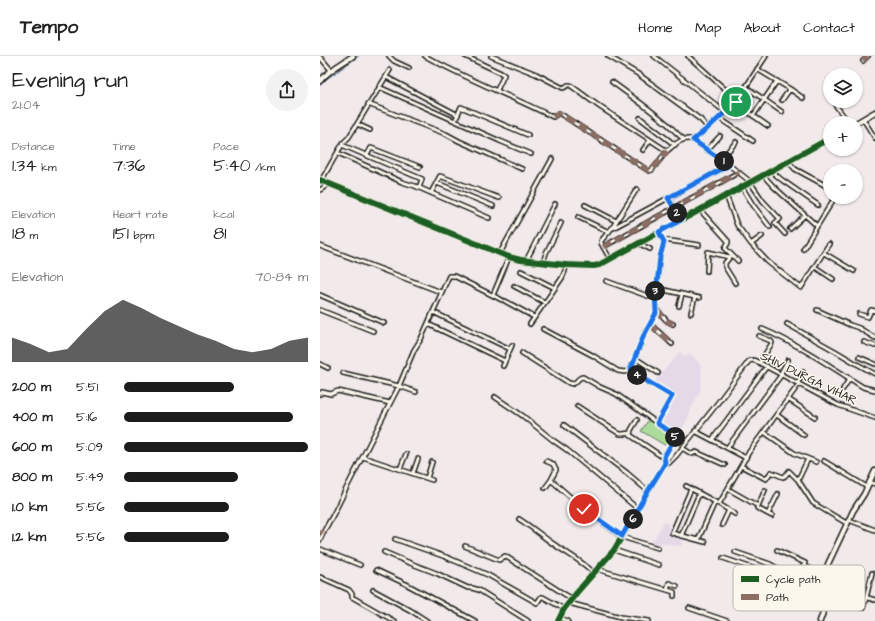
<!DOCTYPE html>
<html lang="en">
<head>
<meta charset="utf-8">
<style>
  :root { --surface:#fff; --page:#f2f2f2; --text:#222; --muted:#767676; --line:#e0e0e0; --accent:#1c1c1c }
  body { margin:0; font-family:"Architects Daughter",sans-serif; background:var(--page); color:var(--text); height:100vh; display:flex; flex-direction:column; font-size:15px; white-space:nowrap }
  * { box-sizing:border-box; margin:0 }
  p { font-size:13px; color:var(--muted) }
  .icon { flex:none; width:22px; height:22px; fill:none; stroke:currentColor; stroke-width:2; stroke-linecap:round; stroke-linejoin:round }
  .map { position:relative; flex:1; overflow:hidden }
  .side { display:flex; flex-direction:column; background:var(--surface); width:320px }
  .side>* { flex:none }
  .tools { position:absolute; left:503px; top:12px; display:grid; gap:8px }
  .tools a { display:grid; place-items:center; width:40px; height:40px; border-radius:50%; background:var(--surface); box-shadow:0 1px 3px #0004; font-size:20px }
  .pin { position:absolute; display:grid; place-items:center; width:34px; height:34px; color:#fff; margin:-17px; border:2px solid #fff; border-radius:50%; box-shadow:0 1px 4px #0007 }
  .km { position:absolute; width:20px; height:20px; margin:-10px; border-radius:50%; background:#222; color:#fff; font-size:11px; line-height:20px; text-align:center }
  .round { display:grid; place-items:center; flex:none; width:42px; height:42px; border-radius:21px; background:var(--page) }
  .summary { display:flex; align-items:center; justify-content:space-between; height:68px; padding:0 12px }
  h1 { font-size:22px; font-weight:600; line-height:30px }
  .figures { display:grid; grid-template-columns:repeat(3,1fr); gap:6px; height:68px; padding:4px 12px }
  .figures div { display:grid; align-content:center }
  .figures b { font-size:17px; font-weight:600 }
  .figures small { font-size:11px; font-weight:400 }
  .figures p { font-size:11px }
  .chart { height:112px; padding:8px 12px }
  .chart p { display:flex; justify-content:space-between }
  .chart svg { width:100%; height:72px; margin-top:4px; fill:var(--accent); opacity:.7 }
  ul { padding:0 12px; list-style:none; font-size:13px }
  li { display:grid; grid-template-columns:64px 48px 1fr; align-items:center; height:30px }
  li i { height:10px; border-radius:5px; background:var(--accent) }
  header { display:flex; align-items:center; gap:24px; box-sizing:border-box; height:56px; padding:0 20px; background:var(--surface); border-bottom:1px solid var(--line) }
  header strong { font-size:19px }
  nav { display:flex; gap:22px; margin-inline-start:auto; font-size:14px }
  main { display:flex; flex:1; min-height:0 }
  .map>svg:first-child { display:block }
</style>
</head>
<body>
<header>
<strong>Tempo</strong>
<nav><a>Home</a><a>Map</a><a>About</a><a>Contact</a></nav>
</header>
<main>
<section class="side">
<div class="summary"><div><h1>Evening run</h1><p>21:04</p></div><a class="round"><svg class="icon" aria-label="share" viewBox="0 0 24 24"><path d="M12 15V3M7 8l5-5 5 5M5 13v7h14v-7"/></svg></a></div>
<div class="figures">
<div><p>Distance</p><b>1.34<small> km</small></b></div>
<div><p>Time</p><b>7:36</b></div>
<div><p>Pace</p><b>5:40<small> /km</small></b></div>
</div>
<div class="figures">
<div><p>Elevation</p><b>18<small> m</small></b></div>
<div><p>Heart rate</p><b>151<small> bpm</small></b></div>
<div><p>kcal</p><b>81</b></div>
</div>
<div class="chart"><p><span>Elevation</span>70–84 m</p>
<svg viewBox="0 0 160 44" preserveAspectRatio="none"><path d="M0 44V29L10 33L20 38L30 36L40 24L50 13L60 6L70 11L80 17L90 22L100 27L110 31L120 36L130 38L140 36L150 31L160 29V44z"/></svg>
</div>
<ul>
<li><b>200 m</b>5:51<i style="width:60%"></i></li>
<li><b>400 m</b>5:16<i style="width:92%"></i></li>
<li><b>600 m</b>5:09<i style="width:100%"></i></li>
<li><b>800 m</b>5:49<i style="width:62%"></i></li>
<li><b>1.0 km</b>5:56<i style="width:57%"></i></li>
<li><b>1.2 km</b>5:56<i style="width:57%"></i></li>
</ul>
</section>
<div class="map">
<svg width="555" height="565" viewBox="0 0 555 565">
  <rect width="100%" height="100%" fill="#f1e9ea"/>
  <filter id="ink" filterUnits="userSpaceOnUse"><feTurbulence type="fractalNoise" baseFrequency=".025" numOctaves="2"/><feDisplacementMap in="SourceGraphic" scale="8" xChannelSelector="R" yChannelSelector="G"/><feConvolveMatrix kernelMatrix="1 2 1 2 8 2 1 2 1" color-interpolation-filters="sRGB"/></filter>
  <g filter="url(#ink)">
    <path fill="#e5d9e8" d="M360,296L365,301L370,297L381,310L382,320L380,336L373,348L367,364L358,379L340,368L339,365L353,339L333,327Z
      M344,466L349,468L348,471L352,472L350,479L363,482L361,490L340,487L339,491L331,489L332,485H333Z"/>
    <path fill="#acdc9c" stroke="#647c5c" d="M329,363L335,366L338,370L353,379V383L348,391L321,375Z"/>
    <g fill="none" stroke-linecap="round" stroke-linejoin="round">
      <path stroke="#6b87a2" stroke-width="1" d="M0,30L4,25L39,0"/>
      <defs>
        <path id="street" d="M69,0L74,5L89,12
          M105,0C146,23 191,40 233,61L239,57L329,115L332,114L347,95
          M145,0L181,17L184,19L177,34
          M171,0L216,18L243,32L245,31L248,29H250L280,51L347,95C354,89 363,80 373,84
          M288,0L318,18L381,64L388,72
          M334,0L405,56
          M368,0L417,44
          M0,1L11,14
          M543,5L548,0
          M437,13L470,33L483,42
          M66,21L138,59
          M292,26C310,39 328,52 345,66C352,71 357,79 364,83
          M59,31L180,85L211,98
          M426,31L462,56
          M462,44L470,33
          M415,47L448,70
          M48,48L126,78L139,85L202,113
          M516,50L529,67
          M433,60L457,25
          M320,62L355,89
          M399,62L433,85
          M543,63L555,82
          M135,65L141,51L208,79
          M37,68L50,74
          M22,89L102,123L99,132
          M323,94L330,84
          M387,94L400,80
          M18,97L82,126L95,130L169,162
          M47,99L51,92L100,111
          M401,103L416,86
          M468,105L475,113L510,132
          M451,115L462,124L498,149
          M443,119L453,130L497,170
          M1,125L23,87L29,81L70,14
          M430,126L443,145L460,163L455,167L465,178
          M431,126L409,109L373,84L388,72L416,46L446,0
          M117,127L173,150
          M422,131L433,149L450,171
          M0,134L9,128
          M111,137L120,120L179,142
          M406,139L417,169L431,188L448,206L481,232L509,188
          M526,141L529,143
          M349,142L361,164
          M265,149L296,165
          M380,154L408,185V187L405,192L418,205
          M258,161L289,176
          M292,172L317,133
          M470,173L485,159
          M344,184L379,189
          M318,187L330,193
          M431,188L442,180
          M0,190L121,236
          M283,191L419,116
          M483,193L512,146
          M180,197L232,103
          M504,197L534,215
          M410,201L405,207V211L415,227
          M290,203L281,187V185L291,173L409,109
          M206,205L235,148
          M223,207L226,197L241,167
          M495,211L513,223
          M201,215L235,232
          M387,215L388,196L410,201
          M286,225L336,243
          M194,230L224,246
          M336,232L379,242
          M0,239L64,267
          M173,239L189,201
          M185,245L214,261
          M359,250L362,238
          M336,253L347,265L353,268
          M0,254L53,275
          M497,254L530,269L539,272L555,282
          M113,256L190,293
          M371,257L375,241
          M539,258L548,261L551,254L555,255
          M108,268L185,305
          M210,268L242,222L245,215L246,209
          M330,268L352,288
          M467,268L517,296L537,308L555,318
          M223,273L272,299L298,315L305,316L311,314
          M442,273C478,288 510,310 543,331L555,334
          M439,280L451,285L452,287L440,306
          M544,286L555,290
          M202,297L249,327L253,328C257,326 258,321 263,321L280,331L296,338L337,367
          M539,301L555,308
          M315,302L338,317
          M0,308L8,312
          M183,310L192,289
          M23,317L79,330L96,336
          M461,317L468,304
          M478,327L483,316
          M523,333L530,322
          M0,338L2,336L11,338L18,335L70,347
          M175,341L203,360L234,385L247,394L318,453
          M468,343L495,361
          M257,350L289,371L300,378H303L310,377
          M457,359L484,379
          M317,364L311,374L310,379L344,402
          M244,369L307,417L328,435
          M375,375L426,402
          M444,376L474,397L496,406
          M392,384L447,310
          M362,392L372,398L376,396L405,409
          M407,392L462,318
          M43,401L112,424
          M504,405L547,431
          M344,409L349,407L356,400L393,353L429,305L432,304L436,305L518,349L555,362
          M421,410L446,423L451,416L463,421L465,420L469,415L478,424L493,447L511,458L528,468
          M80,413L86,398
          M93,417L98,403
          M107,422L112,406
          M231,424L264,453L302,481
          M478,424L488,403
          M549,426L555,428
          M366,430L399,448L415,458
          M225,432L231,424L236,414L233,408L226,405
          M371,433L352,477L385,486
          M408,433L438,450L437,452L452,460
          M399,448L429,396L479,328
          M438,450L445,434
          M448,458L458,438
          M199,463C210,470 221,479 232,487C246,497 262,505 274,517
          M529,464L555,474
          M402,469L409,454
          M361,480L379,438
          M302,481L338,492
          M75,483L126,501L168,519L217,547L221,541H223L244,553
          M0,484L3,477L13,459L26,433L79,330L94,294L101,283L129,220H134L182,244
          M378,484L395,446
          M145,490L179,504L185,500L252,543
          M0,493L40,509
          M294,494L339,509
          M457,494L485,507L484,510
          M64,496L90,507L116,517L148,532H152L159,534L208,565
          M415,496L450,508L477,523L483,510L506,519
          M403,502L438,514L464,527L504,549
          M277,513L354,536V540
          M56,514L86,528L155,565
          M507,517L519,519
          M0,521L29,534L32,538V541L74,565
          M506,524L518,526
          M506,527L518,529
          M347,533L349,527L357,530
          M53,534L90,554L107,565
          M546,542L552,517
          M505,543L543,552L546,542H548L555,544
          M249,547L301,561L329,565
          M523,547L531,516
          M531,549L538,515
          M369,552L407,565
          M240,562L248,565
          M238,565L244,553L258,535L294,494L313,462L328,435L344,409L345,406L344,400L355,381C352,374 342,373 337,367L352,340L313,317L311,314V312L323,281L336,257L335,236L337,228L340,201L344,187L339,176"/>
        <path id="secondary" d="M0,25C9,14 21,8 33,0
          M536,67L555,56
          M0,124L189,201L201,204L246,209L274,210L279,209L422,131L510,82
          M500,565C508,547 503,527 508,508L533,455L544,438L555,415"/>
      </defs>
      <use href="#street" stroke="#1c1c1c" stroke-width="6"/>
      <use href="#secondary" stroke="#1c1c1c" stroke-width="7"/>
      <use href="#street" stroke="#fbf7ec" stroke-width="3"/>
      <use href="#secondary" stroke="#fbf7ec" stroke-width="4"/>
      <path stroke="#8d6e63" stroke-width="5" stroke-dasharray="10 5" stroke-linecap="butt" d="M543,5L548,0
        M233,61L239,57L329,115L332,114L347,95
        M283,191L419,116
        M336,253L347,265L353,268
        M330,268L352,288
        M0,475L3,477"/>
      <defs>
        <path id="cycleway" d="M0,124L189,201L201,204L246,209L274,210L279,209L422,131L510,82
          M238,565L244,553L258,535L294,494L313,462L328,435L344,409L345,406L344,400L355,381C352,374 342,373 337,367L352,340L313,317L311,314V312L323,281L336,257L335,236L337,228L340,201L344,187L339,176"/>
      </defs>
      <use href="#cycleway" stroke="#fbf7ec" stroke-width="8"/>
      <use href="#cycleway" stroke="#1b5e20" stroke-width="6"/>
    </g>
  </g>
  <g fill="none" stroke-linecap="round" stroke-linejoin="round" filter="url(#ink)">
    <defs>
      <path id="route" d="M264,453L302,480L328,435L344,409L345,406L344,401L354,383L355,379C350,374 342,372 337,367L352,340L313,317L311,314V312L323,281L336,257L335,236L337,228L340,201L344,186L339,176L361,164L348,142L409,109L373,84L388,72L416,46"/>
    </defs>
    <use href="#route" stroke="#fff" stroke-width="8"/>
    <use href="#route" stroke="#1a73e8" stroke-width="5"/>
  </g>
  <g text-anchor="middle" stroke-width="3" stroke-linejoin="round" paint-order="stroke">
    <g font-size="12" fill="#1c1c1c" stroke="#fbf7ec">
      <text transform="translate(489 322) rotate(26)" y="4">SHIV DURGA VIHAR</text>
    </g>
  </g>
  <rect x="413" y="509" width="132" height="46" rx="6" fill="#fbf7ec" stroke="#b8b5ae" stroke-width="1"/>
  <rect x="421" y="520" width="18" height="6" fill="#1b5e20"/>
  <rect x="421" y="538" width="18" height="6" fill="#8d6e63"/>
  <g font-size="11" fill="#1c1c1c">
    <text x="446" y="527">Cycle path</text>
    <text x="446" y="545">Path</text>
  </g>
</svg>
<div class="tools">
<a><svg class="icon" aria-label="layers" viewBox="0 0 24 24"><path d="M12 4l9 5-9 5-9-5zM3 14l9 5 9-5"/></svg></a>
<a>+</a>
<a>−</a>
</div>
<div class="pin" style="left:416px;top:46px;background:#1e9e55"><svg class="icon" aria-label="arrive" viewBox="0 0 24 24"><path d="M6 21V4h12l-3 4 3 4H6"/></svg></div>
<div class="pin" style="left:264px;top:453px;background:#d93025"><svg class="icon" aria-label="check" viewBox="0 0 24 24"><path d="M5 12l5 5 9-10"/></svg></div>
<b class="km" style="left:404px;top:105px">1</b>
<b class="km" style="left:357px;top:157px">2</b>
<b class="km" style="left:335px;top:235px">3</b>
<b class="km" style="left:317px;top:319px">4</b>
<b class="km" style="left:355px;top:381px">5</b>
<b class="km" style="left:313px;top:463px">6</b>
</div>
</main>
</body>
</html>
